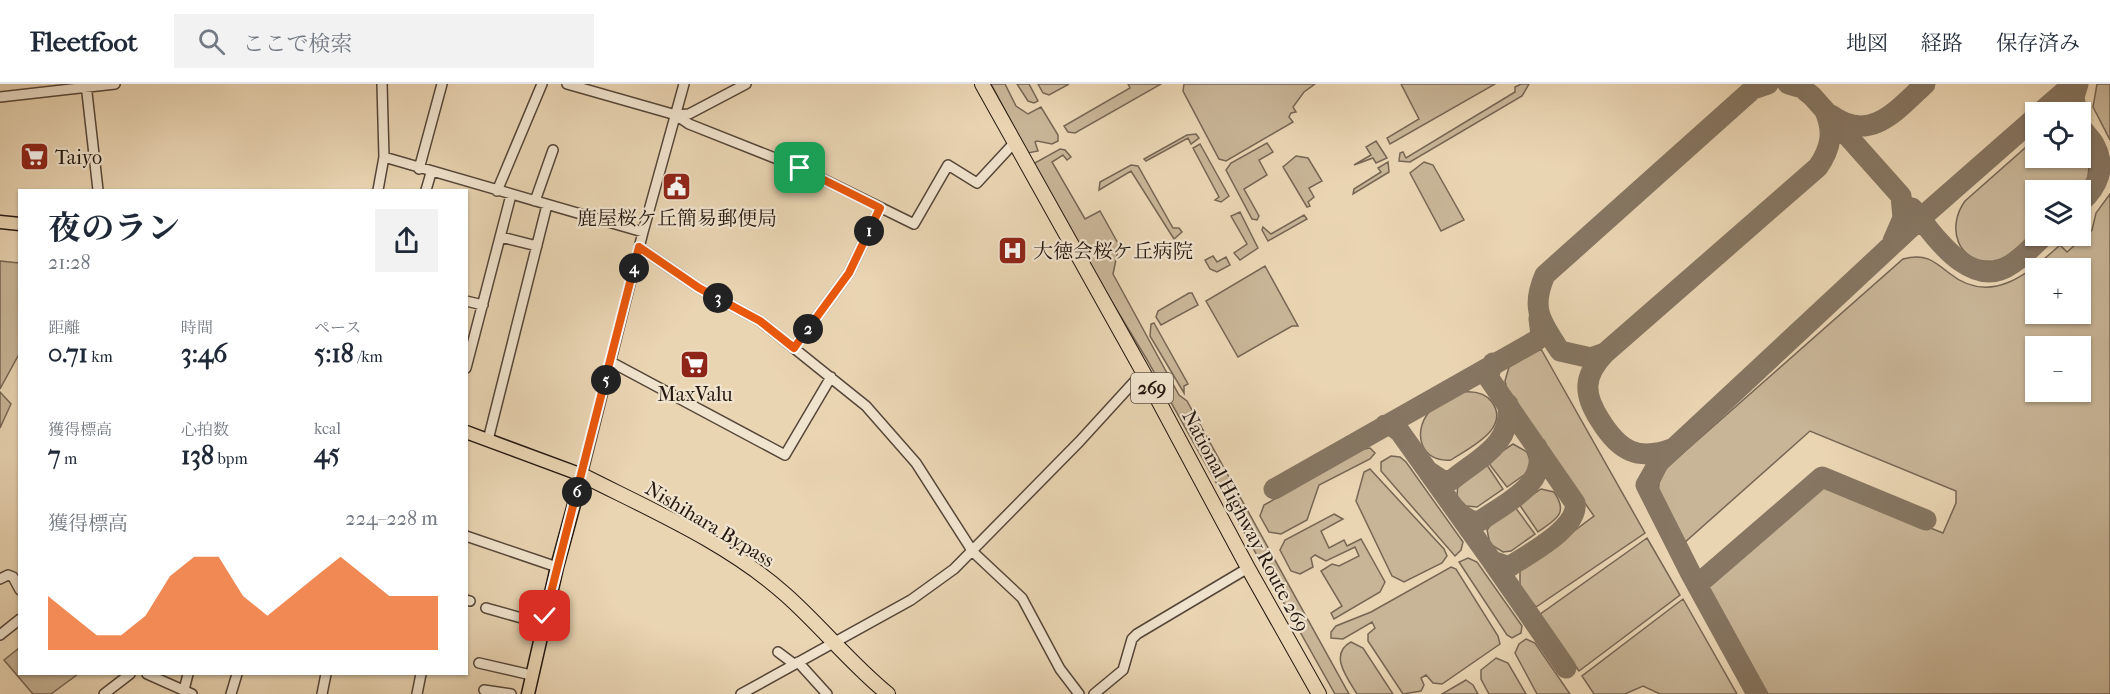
<!DOCTYPE html>
<html lang="ja">
<head>
<meta charset="utf-8">
<style>
  :root { --surface:#fff; --page:#f2f2f3; --text:#1f2937; --muted:#747a83; --line:#e0e1e3; --accent:#ea580c }
  body { margin:0; font-family:"IM FELL French Canon","Noto Serif JP",serif; background:var(--page); color:var(--text); height:100vh; display:flex; flex-direction:column; font-size:22px; white-space:nowrap }
  * { box-sizing:border-box; margin:0 }
  p { font-size:20px; color:var(--muted) }
  .icon { flex:none; width:33px; height:33px; fill:none; stroke:currentColor; stroke-width:2; stroke-linecap:round; stroke-linejoin:round }
  .map { position:relative; flex:1; overflow:hidden }
  .panel { position:absolute; left:18px; top:105px; width:450px; height:486px; display:flex; flex-direction:column; background:var(--surface); border-radius:0px; box-shadow:0 2px 4px #0004 }
  .panel>* { flex:none }
  .fabs { position:absolute; left:2025px; top:18px; display:grid; gap:12px }
  .fabs a { display:grid; place-items:center; width:66px; height:66px; border-radius:0px; background:var(--surface); box-shadow:0 2px 4px #0004; font-size:30px }
  .pin { position:absolute; display:grid; place-items:center; width:51px; height:51px; color:#fff; margin:-26px; border-radius:12px; box-shadow:0 3px 9px #0006 }
  .km { position:absolute; width:30px; height:30px; margin:-15px; border-radius:50%; background:#222; color:#fff; font-size:16px; line-height:30px; text-align:center }
  .round { display:grid; place-items:center; flex:none; width:63px; height:63px; border-radius:0px; background:var(--page) }
  .head { display:flex; align-items:center; justify-content:space-between; height:102px; padding:0 30px }
  h1 { font-size:33px; font-weight:700; line-height:45px }
  .figures { display:grid; grid-template-columns:repeat(3,1fr); gap:9px; height:102px; padding:6px 30px }
  .figures div { display:grid; align-content:center }
  .figures b { font-size:26px; font-weight:700 }
  .figures small { font-size:16px; font-weight:400 }
  .figures p { font-size:16px }
  .chart { height:168px; padding:12px 30px }
  .chart p { display:flex; justify-content:space-between }
  .chart svg { width:100%; height:108px; margin-top:6px; fill:var(--accent); opacity:.7 }
  header { display:flex; align-items:center; gap:36px; box-sizing:border-box; height:84px; padding:0 30px; background:var(--surface); border-bottom:2px solid var(--line) }
  header strong { font-size:28px }
  nav { display:flex; gap:33px; margin-inline-start:auto; font-size:21px }
  .search { width:420px; height:54px; background:var(--page); display:flex; align-items:center; gap:15px; box-sizing:border-box; padding:0 21px; border-radius:0px; color:var(--muted); font-size:22px }
  .map>svg:first-child { display:block }
</style>
</head>
<body>
<header>
<strong>Fleetfoot</strong>
<div class="search"><svg class="icon" aria-label="search" viewBox="0 0 24 24"><circle cx="10" cy="10" r="6"/><path d="M15 15l6 6"/></svg>ここで検索</div>
<nav><a>地図</a><a>経路</a><a>保存済み</a></nav>
</header>
<div class="map">
<svg width="2110" height="610" viewBox="0 0 2110 610">
  <rect width="100%" height="100%" fill="#ead5b3"/>
  <filter id="stains"><feTurbulence type="fractalNoise" baseFrequency=".00333" numOctaves="4"/><feColorMatrix values="0 0 0 0 .2 0 0 0 0 .09 0 0 0 0 .02 0 0 0 .5 -.17"/></filter>
  <radialGradient id="worn" r=".72"><stop offset=".6" stop-color="#630" stop-opacity="0"/><stop offset="1" stop-color="#630" stop-opacity=".3"/></radialGradient>
  <path fill="#c8b597" stroke="#766654" stroke-width="1.5" fill-rule="evenodd" d="M991,0H1005L1016,22L1028,30L1041,23L1058,51V57L1052,60L1037,57L1035,58L1038,67L1028,69Z
    M1017,0H1029L1038,17L1034,19L1028,17Z
    M1038,0H1069L1049,11L1043,9Z
    M1128,0H1161L1075,49L1068,48L1064,42L1130,4Z
    M1184,0H1315L1304,8L1293,23L1296,28L1291,29L1289,33L1293,38L1226,77L1219,75L1183,7Z
    M1401,0H1495L1390,60L1387,54L1419,35Z
    M1521,0H1529L1522,12L1410,78L1399,77L1400,69L1403,68L1406,74L1515,8V3Z
    M2097,0H2110V56L2093,23Z
    M1196,50L1199,54L1191,60L1188,54L1146,77L1144,75L1187,51Z
    M2035,55L2036,74H2080L2081,61C2090,75 2093,93 2080,106H2036L2035,146C2024,157 2010,175 1993,177C1957,180 1946,143 1965,117Z
    M1376,57L1387,74L1376,79L1373,74L1354,81L1371,71L1366,63Z
    M1267,59L1273,68L1259,76L1267,91L1244,105L1259,132L1257,136L1252,135L1226,86L1231,79Z
    M1200,60L1229,112L1221,118L1215,116L1219,113L1193,64Z
    M1060,65L1065,66L1071,73L1067,76L1063,71L1052,78L1085,135L1100,127L1119,161L1113,190L1179,311L1187,317L1349,610H1335L1146,274L1064,139L1033,80Z
    M1296,72L1308,74L1322,97L1309,104L1314,113L1308,118L1310,122L1307,123L1283,83Z
    M1388,78L1389,88L1353,110L1354,105L1381,88L1378,84Z
    M1424,78L1433,81L1464,136L1441,147L1410,89Z
    M1131,81L1138,82L1173,144H1179L1182,148L1174,155L1131,87L1099,106L1100,98Z
    M2110,110V610H1768L1706,501L1819,400L1943,449L1956,419V407L1810,347L1684,459L1658,411L1659,399L1666,384L1903,175C1924,169 1933,176 1949,189C1991,223 2029,189 2060,161L2067,168L2092,146L2096,129ZM2080,184V230H2036V184ZM2036,262H2080V308H2036Z
    M1240,128L1258,164L1240,176L1234,169L1247,160L1231,132Z
    M1304,131L1307,135L1268,157L1262,146L1263,143L1271,150Z
    M1213,172L1217,178L1226,173L1230,181L1217,188L1210,185L1205,176Z
    M0,177L19,179V270L0,305Z
    M1265,182L1298,242H1292L1238,273L1206,217Z
    M1189,209H1192L1198,221L1161,241L1156,233L1158,227Z
    M1154,239L1188,300L1184,302V309L1150,252L1151,240Z
    M1541,265L1645,449L1536,523L1520,505V487L1594,432L1508,310L1505,297L1509,283Z
    M0,308L11,320L0,344Z
    M1462,308C1473,307 1485,308 1492,318C1511,345 1469,364 1451,376C1421,379 1412,349 1429,328C1436,319 1452,313 1462,308Z
    M1513,360L1527,368L1531,379L1527,389L1507,403L1487,377Z
    M1370,364L1375,369L1370,375L1319,401L1307,436L1281,450L1269,448L1260,432L1264,421L1364,365Z
    M1391,372L1400,373L1406,378L1463,458L1461,466L1455,472L1381,387V378Z
    M1485,378L1503,405L1477,423L1466,422L1457,413L1458,397Z
    M1370,385L1444,465L1447,472L1442,479L1404,498L1392,492L1356,417L1364,388Z
    M1541,405L1554,408C1569,430 1556,435 1538,448L1519,420Z
    M1515,423L1535,450L1511,467L1503,468L1490,460L1487,446L1492,439Z
    M1334,430L1343,435L1321,447L1329,464L1344,456L1347,462L1361,455L1385,498L1380,508L1334,535L1331,529L1342,522L1321,487L1332,480L1339,482L1359,472L1355,463L1326,477L1315,471L1311,474L1313,483L1300,490L1291,487L1280,466L1285,456Z
    M1647,454L1680,511L1579,587L1539,531Z
    M1468,474L1477,478L1522,542L1521,549L1512,554L1507,551L1459,478Z
    M1451,483L1456,485L1498,552L1500,560L1442,600L1433,599L1426,591L1421,594L1424,601L1421,607L1403,610L1368,557V550L1375,544L1372,538L1343,555L1331,554V548L1336,542L1371,528Z
    M1683,515L1737,610H1660L1643,602L1625,610H1594L1582,592Z
    M1526,555L1535,559L1570,610H1537L1515,569L1519,560Z
    M1351,558L1363,564L1393,610H1357C1348,595 1328,570 1351,558Z
    M19,564L20,590H78L51,610H33L4,576Z
    M1496,574L1508,579L1526,610H1489L1481,595V586Z
    M1466,596L1473,601L1478,610H1442Z"/>
  <g fill="none" stroke-linecap="round" stroke-linejoin="round">
    <path stroke="#867662" stroke-width="21" d="M1788,0L1802,4L1812,12L1901,112L1903,134L1893,157
      M2041,28L2073,0
      M2077,28L2074,13L2078,0
      M1831,31C1870,60 1897,26 1925,0
      M2080,41C2084,49 2090,53 2094,60C2107,83 2098,103 2080,119
      M1912,124C1934,151 1971,209 2012,180C2024,172 2034,161 2044,152
      M1605,269L1591,274L1560,267C1541,238 1530,225 1545,191L1753,5L1768,0
      M1385,341H1391L1400,348L1492,477L1509,483C1528,470 1579,444 1575,419L1488,293L1493,279
      M1674,364C1638,378 1619,367 1600,336C1583,310 1583,292 1605,269L1818,83C1831,64 1834,48 1825,27
      M1428,387L1443,397L1452,396C1480,373 1512,361 1508,320
      M1274,405L1537,256L1541,251L1539,235
      M1458,429L1472,437H1480C1505,419 1550,400 1537,363
      M1492,477L1566,584
      M1697,501L1822,393L1926,436
      M1757,610L1691,490L1646,401L1659,378L1922,133L2036,33"/>
    <defs>
      <path id="minor" d="M86,0L98,106
        M567,0L676,31L689,40L800,84L914,140L948,81L977,99L1014,59
        M0,13L115,0
        M676,31L689,30L746,0
        M384,73L643,148
        M419,85L442,0
        M378,106L384,73L382,0
        M426,106L431,89
        M497,107L542,0
        M535,117L553,66
        M501,153L537,162
        M639,163L699,204L760,237L866,322L916,379L973,468L1022,514L1060,585L1079,610
        M466,217L483,221
        M794,264L849,189L880,124
        M611,278L785,371L831,293
        M466,284L511,111
        M488,356L547,121
        M582,391L643,148L684,0
        M466,452L557,483
        M0,495L8,491L13,493L20,506
        M466,516L470,517
        M486,524L543,540
        M0,551L20,535
        M778,568L794,580
        M798,578L827,610
        M479,579L531,591
        M147,590L192,610
        M184,606L188,590
        M484,606L511,610
        M104,610L130,590
        M231,610L237,590
        M322,610L326,590
        M417,610L421,590
        M741,610L911,516L954,485L1079,358L1143,288
        M1094,610L1123,586L1132,555L1137,550L1248,484"/>
      <path id="major" d="M0,138L20,140
        M466,348L582,391L557,483L528,610"/>
      <path id="highway" d="M982,0L1143,288L1248,484L1319,610
        M582,391C651,426 728,459 786,511C822,543 851,580 888,610"/>
    </defs>
    <use href="#minor" stroke="#554639" stroke-width="12"/>
    <use href="#major" stroke="#231710" stroke-width="15"/>
    <use href="#highway" stroke="#231710" stroke-width="16"/>
    <use href="#minor" stroke="#f1e4ce" stroke-width="9"/>
    <use href="#major" stroke="#ead5b3" stroke-width="12"/>
    <use href="#highway" stroke="#ead5b3" stroke-width="14"/>
  </g>
  <g fill="none" stroke-linecap="round" stroke-linejoin="round">
    <defs>
      <path id="route" d="M545,532L639,163L699,204L760,237L794,264L849,189L880,124L800,84"/>
    </defs>
    <use href="#route" stroke="#fff" stroke-width="12"/>
    <use href="#route" stroke="#ea580c" stroke-width="8"/>
  </g>
  <defs>
    <symbol id="supermarket-square" viewBox="-11 -11 22 22"><rect x="-9" y="-9" width="18" height="18" rx="4" fill="#8f2418" stroke="#f1e4ce"/><path d="M-6-5.5h2.5l.6 2H6L4.5 2H-2.5L-4.4-4H-6ZM-1.5 3.2a1.3 1.3 0 1 0 .1 0ZM3 3.2a1.3 1.3 0 1 0 .1 0Z" fill="#fff"/></symbol>
    <symbol id="civic-square" viewBox="-11 -11 22 22"><rect x="-9" y="-9" width="18" height="18" rx="4" fill="#8f2418" stroke="#f1e4ce"/><path d="M-.6-6.5H3V-4.5H.6V-3L4-1V1h2V6H-6V1h2V-1L-.6-3ZM-1.2 2.5V6h2.4V2.5Z" fill="#fff"/></symbol>
    <symbol id="hospital-square" viewBox="-11 -11 22 22"><rect x="-9" y="-9" width="18" height="18" rx="4" fill="#8f2418" stroke="#f1e4ce"/><path d="M-5-5h3v3.5h4V-5h3V5h-3V1.5h-4V5h-3Z" fill="#fff"/></symbol>
  </defs>
  <g fill-rule="evenodd">
    <use href="#supermarket-square" x="18" y="56" width="33" height="33"/>
    <use href="#civic-square" x="660" y="86" width="33" height="33"/>
    <use href="#hospital-square" x="996" y="150" width="33" height="33"/>
    <use href="#supermarket-square" x="678" y="264" width="33" height="33"/>
  </g>
  <g text-anchor="middle" stroke-width="4.5" stroke-linejoin="round" paint-order="stroke">
    <rect fill="#f1e4ce" stroke="#615449" stroke-width="1.5" x="1131" y="289" width="42" height="30" rx="4.5"/>
    <g font-size="18" font-weight="bold" fill="#231710">
      <text x="1152" y="310">269</text>
    </g>
    <g font-size="20" fill="#231710" stroke="#f1e4ce" text-anchor="start">
      <text x="55" y="80">Taiyo</text>
      <text x="677" y="141" text-anchor="middle">鹿屋桜ケ丘簡易郵便局</text>
      <text x="1033" y="174">大徳会桜ケ丘病院</text>
      <text x="695" y="317" text-anchor="middle">MaxValu</text>
    </g>
    <g font-size="20" fill="#231710" stroke="#f1e4ce">
      <text transform="translate(1246 437) rotate(62)" y="7">National Highway Route 269</text>
      <text transform="translate(710 440) rotate(31)" y="7">Nishihara Bypass</text>
    </g>
  </g>
  <rect width="100%" height="100%" filter="url(#stains)"/>
  <rect width="100%" height="100%" fill="url(#worn)"/>
</svg>
<div class="fabs">
<a><svg class="icon" aria-label="locate" viewBox="0 0 24 24"><circle cx="12" cy="12" r="6"/><path d="M12 2v4M12 18v4M2 12h4M18 12h4"/></svg></a>
<a><svg class="icon" aria-label="layers" viewBox="0 0 24 24"><path d="M12 4l9 5-9 5-9-5zM3 14l9 5 9-5"/></svg></a>
<a>+</a>
<a>−</a>
</div>
<div class="pin" style="left:800px;top:84px;background:#1e9e55"><svg class="icon" aria-label="arrive" viewBox="0 0 24 24"><path d="M6 21V4h12l-3 4 3 4H6"/></svg></div>
<div class="pin" style="left:545px;top:532px;background:#d93025"><svg class="icon" aria-label="check" viewBox="0 0 24 24"><path d="M5 12l5 5 9-10"/></svg></div>
<b class="km" style="left:869px;top:147px">1</b>
<b class="km" style="left:808px;top:245px">2</b>
<b class="km" style="left:718px;top:214px">3</b>
<b class="km" style="left:634px;top:184px">4</b>
<b class="km" style="left:606px;top:296px">5</b>
<b class="km" style="left:577px;top:408px">6</b>
<section class="panel">
<div class="head"><div><h1>夜のラン</h1><p>21:28</p></div><a class="round"><svg class="icon" aria-label="share" viewBox="0 0 24 24"><path d="M12 15V3M7 8l5-5 5 5M5 13v7h14v-7"/></svg></a></div>
<div class="figures">
<div><p>距離</p><b>0.71<small> km</small></b></div>
<div><p>時間</p><b>3:46</b></div>
<div><p>ペース</p><b>5:18<small> /km</small></b></div>
</div>
<div class="figures">
<div><p>獲得標高</p><b>7<small> m</small></b></div>
<div><p>心拍数</p><b>138<small> bpm</small></b></div>
<div><p>kcal</p><b>45</b></div>
</div>
<div class="chart"><p><span>獲得標高</span>224–228 m</p>
<svg viewBox="0 0 160 44" preserveAspectRatio="none"><path d="M0 44V22L10 30L20 38L30 38L40 30L50 14L60 6L70 6L80 22L90 30L100 22L110 14L120 6L130 14L140 22L150 22L160 22V44z"/></svg>
</div>
</section>
</div>
</body>
</html>
